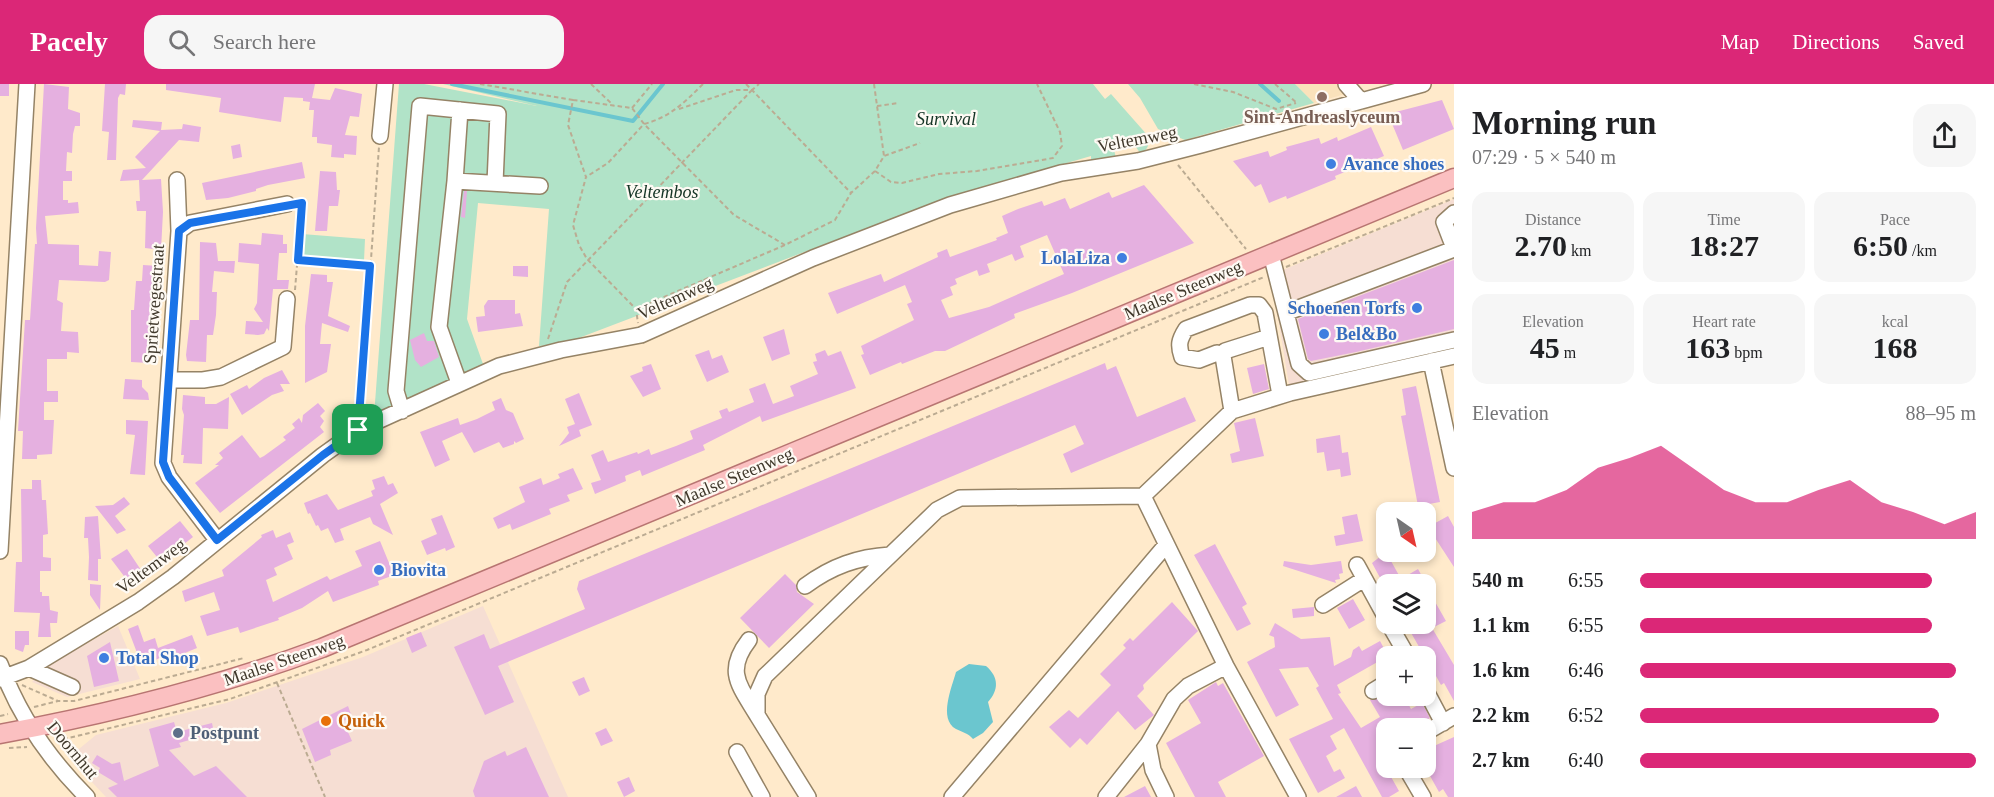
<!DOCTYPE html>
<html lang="en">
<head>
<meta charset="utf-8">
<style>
  :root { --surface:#fff; --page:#f6f6f6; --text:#202124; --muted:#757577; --accent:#db2777 }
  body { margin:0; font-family:"Times New Roman",serif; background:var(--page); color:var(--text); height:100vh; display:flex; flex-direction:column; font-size:22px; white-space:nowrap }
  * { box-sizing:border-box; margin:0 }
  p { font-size:20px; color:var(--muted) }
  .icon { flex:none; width:33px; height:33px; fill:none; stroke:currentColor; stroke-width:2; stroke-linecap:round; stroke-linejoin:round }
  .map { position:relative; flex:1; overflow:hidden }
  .panel { display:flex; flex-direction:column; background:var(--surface); width:540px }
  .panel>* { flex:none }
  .needle { width:39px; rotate:146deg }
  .tools { position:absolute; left:1376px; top:418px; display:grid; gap:12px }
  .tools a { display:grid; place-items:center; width:60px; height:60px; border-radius:12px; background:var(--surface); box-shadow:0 3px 9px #0003; font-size:30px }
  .pin { position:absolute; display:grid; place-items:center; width:51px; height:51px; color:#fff; margin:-26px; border-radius:12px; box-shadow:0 3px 9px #0006 }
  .round { display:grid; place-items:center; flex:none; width:63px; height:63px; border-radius:18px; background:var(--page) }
  .headline { display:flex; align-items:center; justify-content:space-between; height:102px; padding:0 18px }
  h1 { font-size:33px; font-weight:600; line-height:45px }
  .metrics { display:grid; grid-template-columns:repeat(3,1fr); gap:9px; height:102px; padding:6px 18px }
  .metrics div { display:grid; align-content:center; border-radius:15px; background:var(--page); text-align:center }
  .metrics b { font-size:30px; font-weight:600 }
  .metrics small { font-size:16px; font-weight:400 }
  .metrics p { font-size:16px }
  .chart { height:168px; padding:12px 18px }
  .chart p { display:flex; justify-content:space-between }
  .chart svg { width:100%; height:108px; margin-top:6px; fill:var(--accent); opacity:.7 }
  ul { padding:0 18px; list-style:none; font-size:20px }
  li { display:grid; grid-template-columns:96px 72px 1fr; align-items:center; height:45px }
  li i { height:15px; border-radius:8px; background:var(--accent) }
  header { display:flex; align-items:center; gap:36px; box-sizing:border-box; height:84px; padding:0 30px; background:var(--accent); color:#fff }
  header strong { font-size:28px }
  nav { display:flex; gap:33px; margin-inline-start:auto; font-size:21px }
  .search { width:420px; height:54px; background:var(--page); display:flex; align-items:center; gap:15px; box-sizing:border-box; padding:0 21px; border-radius:18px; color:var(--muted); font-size:22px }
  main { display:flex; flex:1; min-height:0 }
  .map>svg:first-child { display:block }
</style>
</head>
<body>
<header>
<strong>Pacely</strong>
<div class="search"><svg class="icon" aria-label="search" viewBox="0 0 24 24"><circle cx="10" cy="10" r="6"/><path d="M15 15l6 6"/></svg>Search here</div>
<nav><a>Map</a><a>Directions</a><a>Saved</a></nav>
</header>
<main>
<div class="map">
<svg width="1454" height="713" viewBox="0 0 1454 713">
  <rect width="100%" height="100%" fill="#ffeacb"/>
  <path fill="#f6ded3" d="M1454,115V260L1289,301L1271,191Z
    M483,522L568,713H106L90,696L74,669L96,651L226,619L363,573Z
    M118,542L140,595L67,613L32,598L46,582Z"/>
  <path fill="#fae2bb" d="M1295,0H1354L1359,6L1314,19Z"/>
  <path fill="#b1e3c8" d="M399,0H424L537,22L443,0H1093L1105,15L1111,10L1149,53C1149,61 1148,65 1141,70L1135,62L1114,66L1116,74L1091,79V72L946,114L563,260L539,262L549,125L478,119L467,235L483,280L374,332Z
    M1128,0H1295L1314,19L1185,56L1158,45L1140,14Z
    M302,150L365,155L364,177L303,175L300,171Z"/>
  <path fill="#6bc6cf" d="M969,580L986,582C999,593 999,606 988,618L993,638L983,649L973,655C968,649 962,648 956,645C938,635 952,603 956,588Z"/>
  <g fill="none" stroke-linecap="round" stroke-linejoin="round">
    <path stroke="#6bc6cf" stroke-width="4" d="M452,0L633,37L663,0
      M1260,0L1279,17"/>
  </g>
  <path fill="#e5b0e0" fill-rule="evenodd" d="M0,0H9V12H0Z
    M44,0L69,3L68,25L80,29V42H75L73,50L72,69L67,68L66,87H72V97H63V116H68V119L78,118L79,129L45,132L48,160L79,161V181L98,182L99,167L111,168L109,196L105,198L59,196L57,216L63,219L61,247L78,248L79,269L67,268V275H47V307H58V318H44V336H54L52,370L37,371V375H22L23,347H18L19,330L25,236H30L35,160H37L36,144Z
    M105,0H126L125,11L120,10L118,14L116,76H107L109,48L102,47Z
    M166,0H315L312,14L330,16L335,4L362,10L359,33L350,32L345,51L357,52L356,71L344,70V74L331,73L332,61L317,59V53H312L314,26H309L310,18L303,17V14L284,13L281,38L219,28L221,14L166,6Z
    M1442,16L1454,45L1403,66L1388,30Z
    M133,36L162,38L161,46L182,45L183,40L201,43L199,58L179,56L142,96L161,95L163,128L161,166L145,164L146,127H137L136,117H140L139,96L120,97L123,86L146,84L135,73L160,47L132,43Z
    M1371,43L1384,72L1335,92L1336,95L1287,115L1286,112L1269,119L1261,100L1255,103L1233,77L1268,67L1270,73L1287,66L1286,63L1319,54L1321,60L1337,53L1338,57Z
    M240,60L242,73L233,75L231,62Z
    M302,78L305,94L268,101L256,105V107L228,114L206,116L202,99Z
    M320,87L336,88L337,106H340L338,122H329L327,147H315Z
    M1144,101L1194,159L1072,209L1014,230L1015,234L945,267H935L902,280L901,278L870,291L861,271L864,270L861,262L914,236L907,220L912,218L905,201L837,230L828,209L881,190L884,198L938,173L937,169L947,165L950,173L997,156L996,154L1008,149L1002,132L1018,125L1042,117L1044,122L1065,114L1070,125L1109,108L1112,114ZM1047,151L1064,190L989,223L949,234L941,216L953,211L950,203L957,200L955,195L977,186L979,192L990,188L987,180L1012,170L1015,177L1024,173L1020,162Z
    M464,107H467L465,134L461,133Z
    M262,149L283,151V160H287V169H279L277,196H289L288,205H273L269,247L267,244L264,250L258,251L245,250L246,237L263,238L254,225L257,219L259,180L238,178L239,159L261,161Z
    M200,158L216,159L218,177H235L234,189L214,187L212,208H217L216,231L213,251H207L206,278L187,277L186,271L190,236H199Z
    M1454,176V245L1356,268L1311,277L1308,275L1298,235Z
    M143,181L159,182L160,195V204H155L152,273H149V279L131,278V226H134L136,197H142Z
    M513,182H528V193L513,192Z
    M311,190L327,191V198H333L328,232L350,242L348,248L322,239L320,260H331L327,288L305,299V242Z
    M488,216H515V230L520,229L523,242L478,248L476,233L485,232L484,222Z
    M784,245L790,270L772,277L763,253Z
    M424,249L427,257H434L439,273L421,283L415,276L410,256Z
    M709,266L712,275L722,271L729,288L707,298L695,271Z
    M825,266L828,272L841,267L856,304L762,338L760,332L703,361L705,366L642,392L640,386L625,392L626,397L595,410L591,399L601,396L591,371L603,366L608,378L637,368L638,370L649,365L651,371L676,362L693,355L690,347L722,334L719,327L727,324L729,328L754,318L749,305L765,299L773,320L794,312L790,302L818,290L813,278L817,277L815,270Z
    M1105,279L1107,286L1116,282L1137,333L1185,313L1196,337L1071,389L1063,370L1084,360L1075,341L498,582L514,618L485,631L454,563L484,550L490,565L585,525L577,505L579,497Z
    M651,280L661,305L643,313L630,292L643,287L642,283Z
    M1264,280L1269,305L1253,310L1247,284Z
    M282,286L290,300H280L284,307L272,311L242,331L230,310L247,301L249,305L264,294Z
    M125,295L142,296V303L148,309L149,316L123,315Z
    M1416,302L1440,418L1418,422L1401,332L1406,331L1402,305Z
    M579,309L592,341L579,346L581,352L559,362L569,349L567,343L575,340L565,315Z
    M183,311L205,313V320H216L229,313L228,345L203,344L202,380L183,379L184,371H181L184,331L182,325Z
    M501,314L506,326L513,329L524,355L516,359L514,357V360L503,364L499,358L474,369L462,348L442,357L450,376L435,383L420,348L458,334L460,341L477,335L495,326L492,318Z
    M318,319L325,327L320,332L324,337L320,343L324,348L220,429L195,399L219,381H215L223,374L219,369L242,351L260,374L264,372L286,356L283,353L295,344L292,340L299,334L302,339L303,331Z
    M1255,334L1264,372L1232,379L1230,370L1240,367L1234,339Z
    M126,336L148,337L145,391L130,390L135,351L126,350Z
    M1340,351L1342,369L1348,368L1351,391L1341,393L1340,385L1327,387L1324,368L1317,369L1316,355Z
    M573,384L583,405L567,411L570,417L549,425L551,430L512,446L510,440L498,445L493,434L525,418L519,403L541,394L543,401L560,394L558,390Z
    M384,392L388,401L393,399L398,409L380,420L393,451L373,440L370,433L340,445L344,456L335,459L328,444L321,447L318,441L316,442L310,429L308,430L304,419L327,410L338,426L373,412L371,407L375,405L372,396Z
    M32,396H41L42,416H46L48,450L43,451V473L51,474V487H40V508H42V512H49L50,526L58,528L57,539H50L51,553H38L40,529L14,528L16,478H22L21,405H32Z
    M124,413L130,420L115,432L126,446L117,450L95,422L113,421Z
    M1357,430L1363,457L1336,462L1334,452L1345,450L1342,433Z
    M442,431L455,463L446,467L445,464L427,471L421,457L437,450L431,435Z
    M98,432L101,475H98V497L88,496L89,473L88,454H84L85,433Z
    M1448,432L1454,443V483L1428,443Z
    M180,437L193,453L161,478L148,462Z
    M273,446L276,454L290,448L294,458L287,461L293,475L274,484L277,491L266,496L273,518L327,492L330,496L362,482L355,467L380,457L394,491L378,497L379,501L333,518L328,507L302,524L278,534L279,536L240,549L238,543L207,552L200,532L220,526L214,508L185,518L182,507L224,492L222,486L262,453L261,451Z
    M1215,460L1247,520L1242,523L1251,540L1237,547L1194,471Z
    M127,465L141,486L127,496L111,475Z
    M1386,468L1401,495L1418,485L1423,494L1409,501H1384L1372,479Z
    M1284,477L1311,481L1341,477L1343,489L1339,490L1340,495L1335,496L1336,499L1283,482Z
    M785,490L796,501L797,508L814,520L769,564L740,534Z
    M90,500L101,501L100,526L90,511Z
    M1353,515L1365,536L1349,545L1337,524Z
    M1434,516L1446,537L1432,544L1454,581V617L1444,599L1441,601L1436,592L1432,584L1435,582L1426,566L1422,568L1406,540H1425V517Z
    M1172,518L1198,547L1143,601L1144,605L1137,612L1154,631L1135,646L1118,627L1087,661L1080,654L1070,664L1049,643L1069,626L1078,634L1111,601L1100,590L1126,564L1123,561L1130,554L1133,557Z
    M1314,523V532L1293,534L1292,525Z
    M1275,539L1301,555L1330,553L1334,582L1351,573L1353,566L1359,562L1362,567L1380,557L1388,572L1337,601L1341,609L1338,610L1361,644L1380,633L1370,616L1386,610L1404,612L1411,625L1422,619L1430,634L1411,645H1386V684L1399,707L1389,713H1382L1344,644L1330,652L1337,665L1326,672L1334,688L1340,685L1345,694L1318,709L1289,655L1333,635L1316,604L1319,602L1308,583L1279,585L1299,621L1276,633L1247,578L1275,563L1274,553L1269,551Z
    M138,541L144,558L155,554L158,564L192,551L197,564L175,573L173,568L142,582L128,545Z
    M15,547H29V561H25L23,568L15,565Z
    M421,548L427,562L412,569L406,554Z
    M110,558L119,597L94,603L87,572Z
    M584,593L590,607L579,612L572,598Z
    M1216,598L1218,602L1223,599L1264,672L1218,698L1226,713H1195L1166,659L1201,639L1188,616Z
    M348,622L352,633L343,637L352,657L330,666L331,671L315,678L302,645Z
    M174,638L177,648L212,639L214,649L179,659L181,663L169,666L194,692L216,682L247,713H117L108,704L118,700L98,688L100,684L92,679L97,671L112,680L120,678L124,697L159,682L149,645Z
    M606,644L613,657L601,662L595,649Z
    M1454,653V713H1448L1443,705L1439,708L1425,683V666Z
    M526,663L549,713H475L473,707L484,677L505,667L507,672Z
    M629,693L635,707L624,713L617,698Z
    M1145,702L1151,713H1124Z
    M1356,702L1362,713H1336Z"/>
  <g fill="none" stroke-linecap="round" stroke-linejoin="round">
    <defs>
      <path id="minor" d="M1346,0L1361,17
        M380,52L385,0
        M177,96L179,147
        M455,97L460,26
        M1454,129L1444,138L1454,164
        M1271,170L1299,280L1309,289L1454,256
        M1288,228L1454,165
        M1223,272L1217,269L1199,276L1182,273C1178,261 1179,256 1186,245L1250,221H1259L1265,229L1280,311
        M1431,277L1454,384
        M169,296H203L221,293L283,263L287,215
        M459,299L439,243L455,97L540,102
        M402,327L396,307L420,22L498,30L495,99
        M1232,327L1223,272L1225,267L1269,253
        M217,456L169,393L163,379L179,147L190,139L287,120
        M0,467L27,0
        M1357,481L1386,534
        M805,502C832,482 858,473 890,471
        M1323,521L1364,495
        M1389,540L1408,573
        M749,556C725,587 739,601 757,631
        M0,580C19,632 48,674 87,713
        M29,584L72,603
        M0,595L29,584L138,518L173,493L323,371L358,346L499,282L561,266L641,251L813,174L950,121L1061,89L1138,77L1201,61L1423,0
        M1425,605L1443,639
        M1373,607L1386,599
        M1425,649L1454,632
        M737,668L762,713
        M1406,684L1423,713
        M808,713L757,631V610L765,592L937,426L960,414L1143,412
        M952,713L1166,461
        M1106,713L1148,660
        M1166,713L1153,686L1148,660L1174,615L1188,602L1226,582
        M1298,713L1226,582L1143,412L1232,327L1290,309L1454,272"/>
      <path id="major" d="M0,650C109,630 217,603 322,564L1454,94"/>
    </defs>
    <use href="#minor" stroke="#958366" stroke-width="18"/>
    <use href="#major" stroke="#b87572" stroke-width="21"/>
    <path stroke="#bbab92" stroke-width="2" stroke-dasharray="4.5 3" stroke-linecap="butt" d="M480,0L573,16L568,41L586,93L573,141L579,161L587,175L636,225L638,239
      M591,0L613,21
      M703,0C684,19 670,33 644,40L734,131L785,161
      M746,0L752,6L759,0
      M874,0L884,72
      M1194,0L1233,8L1276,25L1296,19
      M1275,0L1297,19
      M573,16L632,24L644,40L608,79L586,93
      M877,22L899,19
      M632,24L652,0
      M679,25L736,6H752L851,109
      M1178,81L1246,165
      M875,87L891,98L902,99L939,90L977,87L1053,74L1062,62L1060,48L1037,0
      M299,176L370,182
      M1286,183L1454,114
      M704,195L710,206
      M295,206L302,119H299
      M636,225L785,161L835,136L851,109L875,87L884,72L920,59
      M548,255L567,198L752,6
      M360,330L379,63
      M277,599L325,713
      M22,601L58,617
      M34,623L58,617H74L244,574
      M0,632L8,630
      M56,657L230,615L367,566L1264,193
      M9,664L27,663"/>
    <use href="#minor" stroke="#fff" stroke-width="15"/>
    <use href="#major" stroke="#fbc0c1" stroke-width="18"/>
  </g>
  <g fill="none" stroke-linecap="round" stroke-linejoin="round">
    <defs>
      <path id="route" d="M302,119L298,176L370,182L358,346L323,371L217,456L169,393L163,378L179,147L190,139Z"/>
    </defs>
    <use href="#route" stroke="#fff" stroke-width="12"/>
    <use href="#route" stroke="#1a73e8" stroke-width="8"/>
  </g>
  <circle fill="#8d6e63" stroke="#fefaf4" stroke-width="2" cx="1322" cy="13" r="6"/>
  <g fill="#3f7fe0" stroke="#fefaf4" stroke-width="2">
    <circle cx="1331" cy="80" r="6"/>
    <circle cx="1122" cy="174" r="6"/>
    <circle cx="1417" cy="224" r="6"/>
    <circle cx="1324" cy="250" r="6"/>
    <circle cx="379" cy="486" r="6"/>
    <circle cx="104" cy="574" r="6"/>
  </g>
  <circle fill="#e8710a" stroke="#fefaf4" stroke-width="2" cx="326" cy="637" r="6"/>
  <circle fill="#5c6f8a" stroke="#fefaf4" stroke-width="2" cx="178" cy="649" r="6"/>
  <g text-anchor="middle" stroke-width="4.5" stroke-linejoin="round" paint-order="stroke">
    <g font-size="18" font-weight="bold" fill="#785e54" stroke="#fefaf4">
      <text x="1322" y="39">Sint-Andreaslyceum</text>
    </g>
    <g font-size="18" font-style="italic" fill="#143425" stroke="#fefaf4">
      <text x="946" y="41">Survival</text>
      <text x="662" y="114">Veltembos</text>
    </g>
    <g font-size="18" fill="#41392c" stroke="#fefaf4">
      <text transform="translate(1137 55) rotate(-11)" y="6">Veltemweg</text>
      <text transform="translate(1183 206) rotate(-23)" y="6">Maalse Steenweg</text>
      <text transform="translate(675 214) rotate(-24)" y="6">Veltemweg</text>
      <text transform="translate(154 220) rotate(-86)" y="6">Sprietwegestraat</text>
      <text transform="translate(734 393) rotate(-23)" y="6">Maalse Steenweg</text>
      <text transform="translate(151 482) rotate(-36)" y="6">Veltemweg</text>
      <text transform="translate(284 576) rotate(-19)" y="6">Maalse Steenweg</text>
      <text transform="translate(73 666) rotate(50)" y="6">Doornhut</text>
    </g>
    <g font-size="18" font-weight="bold" fill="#366cbe" stroke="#fefaf4" text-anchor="start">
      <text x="1343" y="86">Avance shoes</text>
      <text x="1110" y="180" text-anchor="end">LolaLiza</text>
      <text x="1405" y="230" text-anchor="end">Schoenen Torfs</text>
      <text x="1336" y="256">Bel&amp;Bo</text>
      <text x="391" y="492">Biovita</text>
      <text x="116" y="580">Total Shop</text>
    </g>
    <g font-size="18" font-weight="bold" fill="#c56008" stroke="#fefaf4" text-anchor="start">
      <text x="338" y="643">Quick</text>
    </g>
    <g font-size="18" font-weight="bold" fill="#4e5e75" stroke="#fefaf4" text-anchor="start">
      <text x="190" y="655">Postpunt</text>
    </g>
  </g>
</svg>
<div class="tools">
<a><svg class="needle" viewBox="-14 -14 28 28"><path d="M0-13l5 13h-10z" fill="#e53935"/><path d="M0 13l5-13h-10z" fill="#757577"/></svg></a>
<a><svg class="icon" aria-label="layers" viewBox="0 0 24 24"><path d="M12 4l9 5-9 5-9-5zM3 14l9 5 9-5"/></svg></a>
<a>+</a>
<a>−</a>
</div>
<div class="pin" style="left:358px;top:346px;background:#1e9e55"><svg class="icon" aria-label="arrive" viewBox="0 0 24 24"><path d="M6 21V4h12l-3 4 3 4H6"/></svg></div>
</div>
<section class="panel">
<div class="headline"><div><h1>Morning run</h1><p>07:29 · 5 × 540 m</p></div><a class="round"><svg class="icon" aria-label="share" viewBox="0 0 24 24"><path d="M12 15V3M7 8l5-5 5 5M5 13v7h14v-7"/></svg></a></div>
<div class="metrics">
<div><p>Distance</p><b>2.70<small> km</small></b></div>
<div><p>Time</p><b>18:27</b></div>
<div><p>Pace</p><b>6:50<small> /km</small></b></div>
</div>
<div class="metrics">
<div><p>Elevation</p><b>45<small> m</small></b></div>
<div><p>Heart rate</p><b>163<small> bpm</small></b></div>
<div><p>kcal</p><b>168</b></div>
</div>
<div class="chart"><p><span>Elevation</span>88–95 m</p>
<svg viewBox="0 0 160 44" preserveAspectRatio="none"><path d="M0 44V33L10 29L20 29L30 24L40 15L50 11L60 6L70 15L80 24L90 29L100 29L110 24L120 20L130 29L140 33L150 38L160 33V44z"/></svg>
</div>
<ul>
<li><b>540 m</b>6:55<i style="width:87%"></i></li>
<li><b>1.1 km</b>6:55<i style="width:87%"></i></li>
<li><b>1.6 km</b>6:46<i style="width:94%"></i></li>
<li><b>2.2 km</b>6:52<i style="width:89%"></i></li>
<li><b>2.7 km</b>6:40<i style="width:100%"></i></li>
</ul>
</section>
</main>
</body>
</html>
